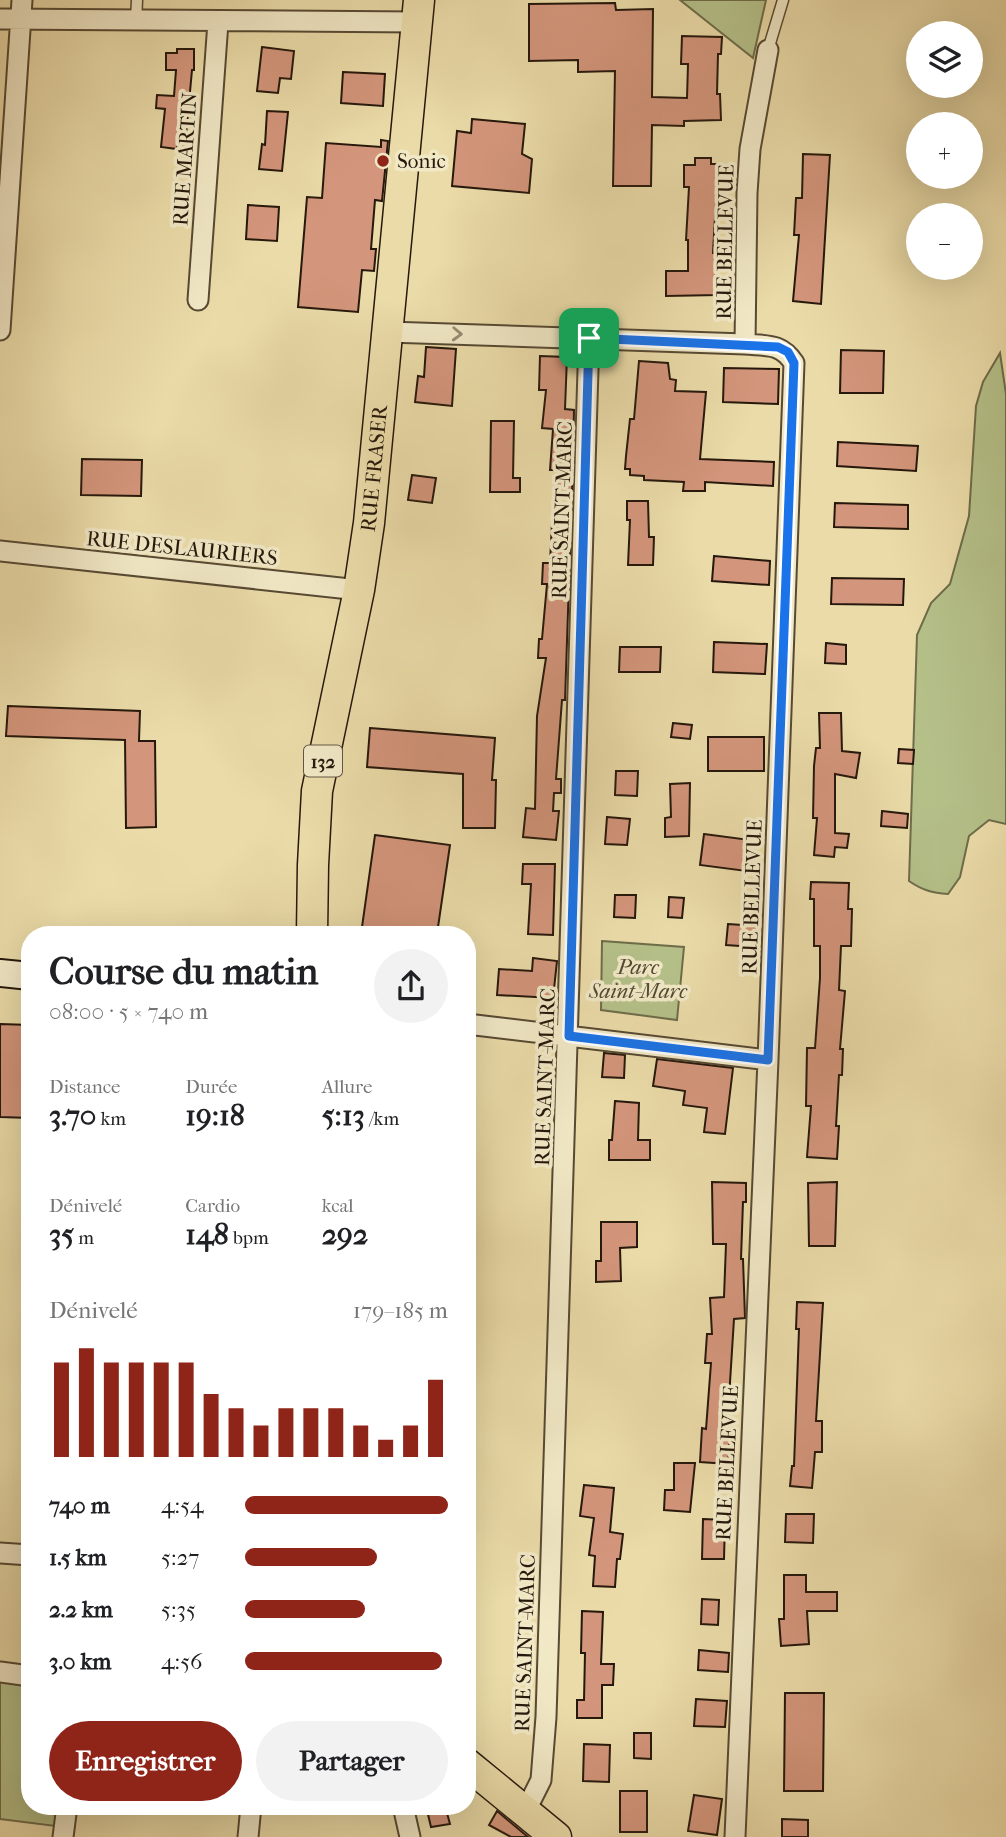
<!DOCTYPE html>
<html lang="fr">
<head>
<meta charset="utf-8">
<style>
  :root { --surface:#fff; --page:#f2f2f2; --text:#202124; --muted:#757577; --accent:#8f2418 }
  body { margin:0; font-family:"IM FELL French Canon",serif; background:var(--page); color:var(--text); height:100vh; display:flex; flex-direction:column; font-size:26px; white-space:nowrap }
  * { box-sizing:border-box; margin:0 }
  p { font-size:23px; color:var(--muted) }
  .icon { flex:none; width:38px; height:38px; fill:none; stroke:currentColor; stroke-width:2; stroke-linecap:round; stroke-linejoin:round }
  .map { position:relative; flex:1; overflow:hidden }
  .panel { position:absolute; left:21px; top:926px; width:455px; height:889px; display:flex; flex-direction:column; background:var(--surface); border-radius:28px; box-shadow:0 7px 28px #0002 }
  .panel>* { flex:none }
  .tools { position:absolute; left:906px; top:21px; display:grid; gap:14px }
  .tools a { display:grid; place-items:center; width:77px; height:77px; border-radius:50%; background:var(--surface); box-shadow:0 7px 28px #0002; font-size:35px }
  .pin { position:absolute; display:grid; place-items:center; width:60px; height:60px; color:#fff; margin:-30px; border-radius:14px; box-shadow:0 4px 10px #0006 }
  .round { display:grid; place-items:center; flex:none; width:74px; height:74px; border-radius:37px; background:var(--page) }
  .head { display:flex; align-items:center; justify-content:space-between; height:119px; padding:0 28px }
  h1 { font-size:38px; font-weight:700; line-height:52px }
  .figures { display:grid; grid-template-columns:repeat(3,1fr); gap:10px; height:119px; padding:7px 28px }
  .figures div { display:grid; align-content:center }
  .figures b { font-size:30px; font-weight:700 }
  .figures small { font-size:19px; font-weight:400 }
  .figures p { font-size:19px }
  .chart { height:196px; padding:14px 28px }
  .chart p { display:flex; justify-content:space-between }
  .chart svg { width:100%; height:126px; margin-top:7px; stroke:var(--accent); stroke-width:6 }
  .action { display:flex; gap:14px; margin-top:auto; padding:14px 28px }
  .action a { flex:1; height:80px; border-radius:42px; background:var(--accent); color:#fff; font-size:28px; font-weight:700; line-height:80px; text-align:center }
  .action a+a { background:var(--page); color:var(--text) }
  ul { padding:0 28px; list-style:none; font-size:23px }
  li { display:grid; grid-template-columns:112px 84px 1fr; align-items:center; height:52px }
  li i { height:18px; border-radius:9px; background:var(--accent) }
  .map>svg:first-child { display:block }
</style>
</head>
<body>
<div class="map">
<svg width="1006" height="1837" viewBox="0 0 1006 1837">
  <rect width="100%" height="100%" fill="#eadba8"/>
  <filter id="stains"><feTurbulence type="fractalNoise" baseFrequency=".00286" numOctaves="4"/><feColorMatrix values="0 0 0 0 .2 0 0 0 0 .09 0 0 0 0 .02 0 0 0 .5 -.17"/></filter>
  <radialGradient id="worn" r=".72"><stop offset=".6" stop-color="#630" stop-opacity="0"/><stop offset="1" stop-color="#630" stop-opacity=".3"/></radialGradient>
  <path fill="#b5c089" stroke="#6e6c4a" stroke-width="2" d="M680,0H766L753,58Z
    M1000,353L1006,394V824L989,820L969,836L960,877L948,894C932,893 922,890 909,881L917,635L931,603L950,584L969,516L976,406L983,382Z
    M602,941L684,947L677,1020L601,1010Z
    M0,1680L30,1684V1806H65L63,1827L0,1819Z"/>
  <path fill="#d3957b" stroke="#26180c" stroke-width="2" d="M615,3L616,10L653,9L652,97L687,98L688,64H681L682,36L722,37L721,54H718L717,94H720L721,120L684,121V126L652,125L651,186H613L615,71L578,72V60L529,61V4Z
    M262,47L294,51L291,79L280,78L278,93L257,91Z
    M177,49H194V70H192L185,146H177V149L161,147L165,109L156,108L157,95L174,96L176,70H166V53H177Z
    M343,72L385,74L383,106L341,103Z
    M267,111L288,112L282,171L259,169L262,144L265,145Z
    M472,119L525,124L522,154L532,159L529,193L452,186L457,131L471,133Z
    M381,140L388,141L382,201L375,200L371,249H376L374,271L362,270L358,312L298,307L307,197L322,198L326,143L381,147Z
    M803,154L830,155L821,304L793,301L799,235H794L796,198H802Z
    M695,158H711V164H718L713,253H718V295L666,296V271H688V240H686L689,187H684V165H695Z
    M248,205L279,207L277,241L246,239Z
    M426,347L456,349L452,406L415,402L418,376L424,377Z
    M841,350L884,351L883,393H840Z
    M540,356L567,357L565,409L574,410L572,496L557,495L559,470H550L553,429L542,428L546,390H539Z
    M639,361L668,363L670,379L676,380L675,391L706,392L700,459L774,462L773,486L705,482V491H683L684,482L644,480V476L630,475V469H625L626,456L630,419H634Z
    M724,368L779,369L778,404L723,402Z
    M491,421H514L513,478H520V492H490Z
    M838,442L918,446L916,471L837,466Z
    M82,459L142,460L141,496L81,495Z
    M412,475L436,478L432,503L408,500Z
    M627,501H648L649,537H654L653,565H628L630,520H627Z
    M835,503L908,505V529L834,527Z
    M552,522L571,523L565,700H562L556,779H561V793H554L553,811H559L556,840L523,837L526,808L535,809L537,716L546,658H538L539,639H542L547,584H542L543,563H550Z
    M714,556L770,561L769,585L712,581Z
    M832,578L904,579L903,605L831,604Z
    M714,642L767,644L765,674L713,672Z
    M826,643L846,645V664L825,663Z
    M620,647H661L660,672H619Z
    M8,706L140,711L139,741H155L156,827L126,828L125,740L6,736Z
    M819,713H841L842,751L860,753L856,778L835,774V833L849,834L847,848L835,847L834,857L814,855L817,818H813L814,766L816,748H820Z
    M673,723L692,725L690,739L671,737Z
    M370,728L495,738L492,780H496L495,828H463V774L367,767Z
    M708,737H764V771H708Z
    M899,749L914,750L913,764L898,763Z
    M616,771H638L637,796L615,795Z
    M690,783L689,836L665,837V818L671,817L670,784Z
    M882,811L908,814L907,828L881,826Z
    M607,817L630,819L627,845L605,844Z
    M704,834L750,840L746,871L700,865Z
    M375,835L450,845L437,934H361Z
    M523,864H555L553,935L528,934L531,884H522Z
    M811,882L849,883L848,909H852L851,946H841L839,990L845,991L840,1049H843L842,1075H839L836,1126H839L837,1159L807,1157L811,1106H806L807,1048H815L820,978V946H814V899H810Z
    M615,895H636L635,918L614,917Z
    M669,897L684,898L682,918L668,917Z
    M728,924L756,926L754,947L726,945Z
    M533,958L557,961L553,998L497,995L499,969L532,971Z
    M0,1024L30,1025V1118L0,1117Z
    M604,1053L625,1055L624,1078L602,1077Z
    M657,1059L733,1068L725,1134L704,1132L707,1108L683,1105L685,1091L653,1086Z
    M615,1101L639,1103L638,1140H650V1160H609V1140H612Z
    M712,1182L746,1183V1202H743L741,1259H743L745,1318L734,1319L727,1430H730L728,1464L700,1462L702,1428L706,1429L711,1363H705L707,1334H712L710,1298L724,1297L726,1244H713Z
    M837,1182L835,1246H809L808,1183Z
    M601,1222H637V1247L620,1248L621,1281L596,1282V1261H601Z
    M797,1302L823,1303L816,1421H822V1452H815L812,1488L790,1486L792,1466H794L799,1329H796Z
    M674,1463H695L690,1512L664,1510L665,1490H674Z
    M584,1485L614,1488L610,1532L623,1534L620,1559H617L615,1587L593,1586L595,1556L589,1555L594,1518L580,1516Z
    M786,1514H814L813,1543L785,1542Z
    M703,1519L725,1520L724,1559H702Z
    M784,1575H806V1592H837V1611H807L809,1644L781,1646L779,1619H784Z
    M702,1599L719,1600L718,1625L701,1624Z
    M582,1611L603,1612L601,1664H614L613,1685H602V1718H577V1700H584L585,1653H581Z
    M699,1650L729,1653L728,1672L698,1670Z
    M785,1693H824L823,1791H784Z
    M696,1699L727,1701L725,1727L694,1726Z
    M634,1733H651V1759L634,1758Z
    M584,1744L610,1745L609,1782L583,1781Z
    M620,1791H647V1832H620Z
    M694,1795L722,1799L717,1835L688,1831Z
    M426,1806H445L450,1824L431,1827Z
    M497,1811L528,1837H511L489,1825Z
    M782,1819L808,1820V1837H782Z"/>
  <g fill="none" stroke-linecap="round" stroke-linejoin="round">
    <defs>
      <path id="service" d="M136,21L137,0
        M768,50L783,0"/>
      <path id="minor" d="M0,19L417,22
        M198,300L218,22
        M0,330L22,0
        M388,332L745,344C767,346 781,343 794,363L768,1060L735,1837
        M745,344L747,193L750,149L768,50
        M0,551L359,590
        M467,1024L768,1060
        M0,1553L30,1555
        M0,1672L30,1676
        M403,1806L410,1837
        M525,1812L541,1780L546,1717L589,338
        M63,1837L67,1806
        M248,1837L251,1806"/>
      <path id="secondary" d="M0,973L30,976"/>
      <g id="primary">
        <path id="s1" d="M312,934L313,865L317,791L359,590L369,523L419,0"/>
        <path d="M467,1764L556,1837"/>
      </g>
    </defs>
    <use href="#service" stroke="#574933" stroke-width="13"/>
    <use href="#minor" stroke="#574933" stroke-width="23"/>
    <use href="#secondary" stroke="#26180c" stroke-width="30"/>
    <use href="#primary" stroke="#26180c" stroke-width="33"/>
    <use href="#service" stroke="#f1e8c6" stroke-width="10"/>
    <use href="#minor" stroke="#f1e8c6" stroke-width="19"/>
    <use href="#secondary" stroke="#f1e8c6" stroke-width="26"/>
    <use href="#primary" stroke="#eadba8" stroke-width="30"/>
  </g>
  <defs><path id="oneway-chevron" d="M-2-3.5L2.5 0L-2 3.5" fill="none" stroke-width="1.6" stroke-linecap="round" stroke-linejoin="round" transform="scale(1.75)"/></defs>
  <use stroke="#968a72" href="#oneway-chevron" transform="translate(457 334) rotate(2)"/>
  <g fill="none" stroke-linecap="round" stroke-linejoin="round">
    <defs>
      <path id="route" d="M589,338L778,347L788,352L794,363L768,1060L569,1036Z"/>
    </defs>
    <use href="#route" stroke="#fff" stroke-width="14"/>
    <use href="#route" stroke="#1a73e8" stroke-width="9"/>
  </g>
  <circle fill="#8f2418" stroke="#f1e8c6" stroke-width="2.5" cx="383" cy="161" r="7"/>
  <g text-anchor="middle" stroke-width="7" stroke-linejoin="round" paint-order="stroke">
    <rect fill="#f1e8c6" stroke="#635644" stroke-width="2" x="304" y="745.5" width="38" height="31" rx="5"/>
    <g font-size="19" font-weight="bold" fill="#26180c">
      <text x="323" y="768">132</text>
    </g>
    <g font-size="21" fill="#26180c" stroke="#f1e8c6">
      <text transform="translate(185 159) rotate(-86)" y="7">RUE MARTIN</text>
      <text transform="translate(725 242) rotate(-89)" y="7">RUE BELLEVUE</text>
      <text dy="7" stroke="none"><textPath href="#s1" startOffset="471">RUE FRASER</textPath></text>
      <text transform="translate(562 510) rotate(-88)" y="7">RUE SAINT-MARC</text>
      <text transform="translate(182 548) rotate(6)" y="7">RUE DESLAURIERS</text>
      <text transform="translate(752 897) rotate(-88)" y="7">RUE BELLEVUE</text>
      <text transform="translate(545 1077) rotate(-88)" y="7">RUE SAINT-MARC</text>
      <text transform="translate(727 1463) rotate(-87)" y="7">RUE BELLEVUE</text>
      <text transform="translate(525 1643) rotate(-88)" y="7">RUE SAINT-MARC</text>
    </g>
    <g font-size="21" fill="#26180c" stroke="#f1e8c6" text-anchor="start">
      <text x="397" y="168">Sonic</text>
    </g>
    <g font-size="21" font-style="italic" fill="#514a32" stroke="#f1e8c6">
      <text x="638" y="974">Parc<tspan x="638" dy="24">Saint-Marc</tspan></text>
    </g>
  </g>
  <rect width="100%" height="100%" filter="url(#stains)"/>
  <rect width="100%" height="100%" fill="url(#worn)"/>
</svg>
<div class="tools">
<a><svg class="icon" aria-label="layers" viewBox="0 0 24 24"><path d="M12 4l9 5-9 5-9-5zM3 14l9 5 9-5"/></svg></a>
<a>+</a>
<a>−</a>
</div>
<div class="pin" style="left:589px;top:338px;background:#1e9e55"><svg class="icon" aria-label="arrive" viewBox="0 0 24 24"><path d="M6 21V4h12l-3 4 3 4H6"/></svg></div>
<section class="panel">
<div class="head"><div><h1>Course du matin</h1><p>08:00 · 5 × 740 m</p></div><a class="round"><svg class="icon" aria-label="share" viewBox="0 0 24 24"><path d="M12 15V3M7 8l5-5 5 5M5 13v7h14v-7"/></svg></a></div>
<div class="figures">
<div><p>Distance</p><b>3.70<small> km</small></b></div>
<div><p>Durée</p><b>19:18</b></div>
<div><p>Allure</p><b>5:13<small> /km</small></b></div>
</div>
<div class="figures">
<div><p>Dénivelé</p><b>35<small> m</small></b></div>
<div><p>Cardio</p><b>148<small> bpm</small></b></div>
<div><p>kcal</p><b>292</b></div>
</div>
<div class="chart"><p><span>Dénivelé</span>179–185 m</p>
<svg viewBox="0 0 160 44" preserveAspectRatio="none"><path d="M5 44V11M15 44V6M25 44V11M35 44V11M45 44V11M55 44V11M65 44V22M75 44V27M85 44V33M95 44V27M105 44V27M115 44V27M125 44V33M135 44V38M145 44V33M155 44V17"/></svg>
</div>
<ul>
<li><b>740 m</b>4:54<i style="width:100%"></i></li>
<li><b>1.5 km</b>5:27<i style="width:65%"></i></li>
<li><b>2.2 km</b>5:35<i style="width:59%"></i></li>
<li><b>3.0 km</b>4:56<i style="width:97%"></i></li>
</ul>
<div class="action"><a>Enregistrer</a><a>Partager</a></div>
</section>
</div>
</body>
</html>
